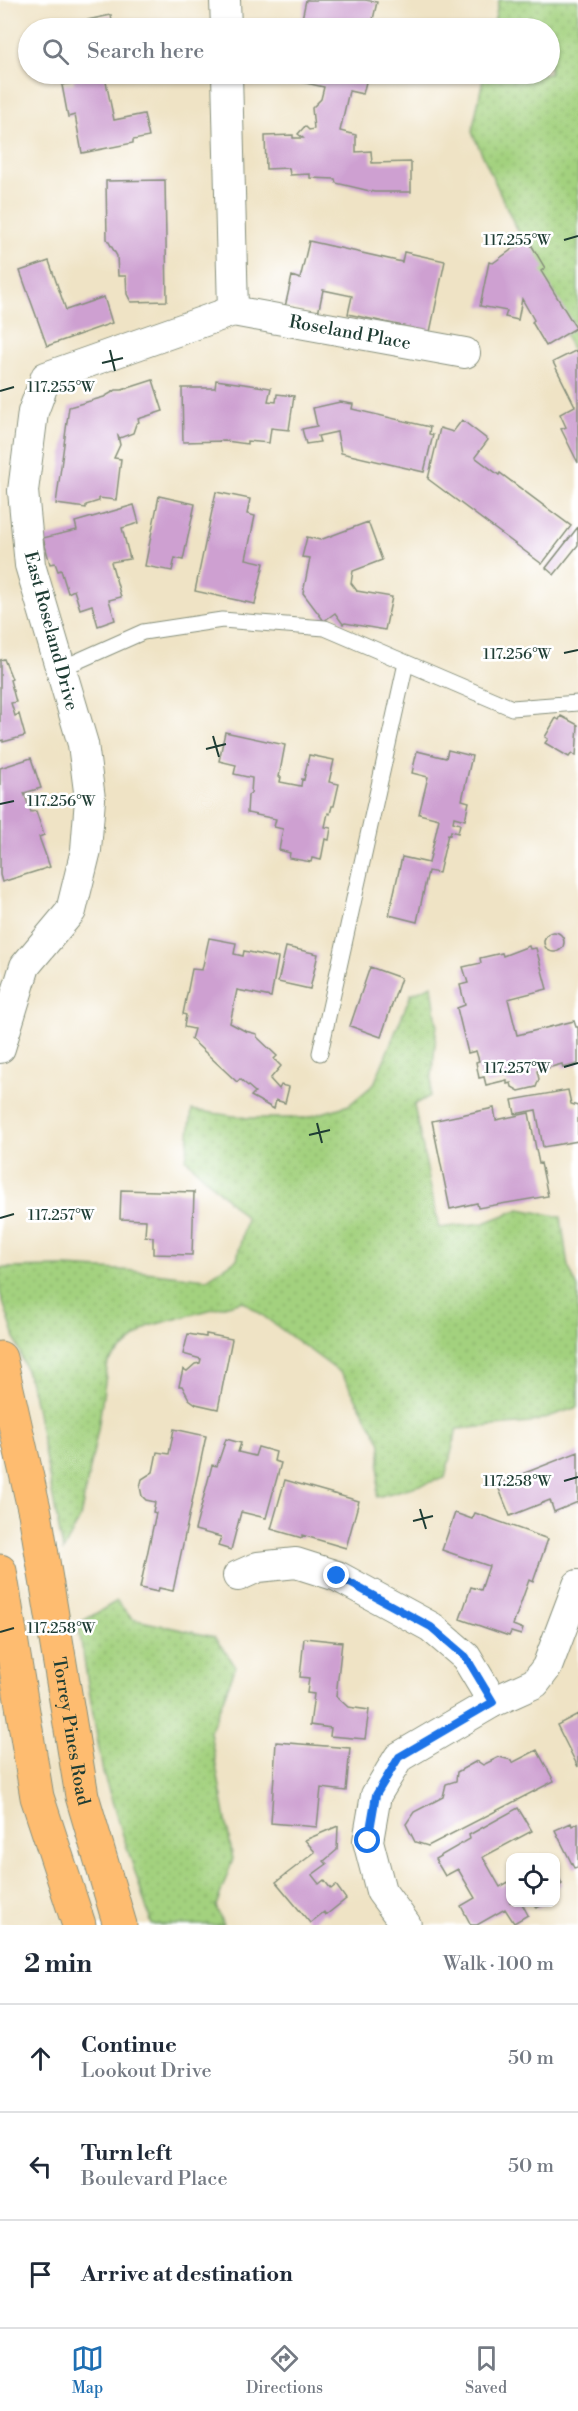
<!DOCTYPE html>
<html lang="en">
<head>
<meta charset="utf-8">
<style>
  body { margin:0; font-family:"Libre Bodoni",serif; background:#f2f2f3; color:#1f2937 }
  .controls { position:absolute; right:18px; bottom:18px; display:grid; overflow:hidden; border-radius:12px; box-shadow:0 2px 4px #0004 }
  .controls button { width:54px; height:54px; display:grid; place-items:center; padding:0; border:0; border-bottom:2px solid #e0e1e3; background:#fff; color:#1f2937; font:30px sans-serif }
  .stop { position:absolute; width:18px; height:18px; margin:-14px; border:4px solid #1a73e8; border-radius:50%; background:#fff }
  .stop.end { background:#1a73e8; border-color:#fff; box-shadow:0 2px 6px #0008 }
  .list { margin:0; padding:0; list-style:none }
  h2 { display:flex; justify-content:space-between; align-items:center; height:78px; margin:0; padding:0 24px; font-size:26px }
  h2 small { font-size:20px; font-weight:400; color:#747a83 }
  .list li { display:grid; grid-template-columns:39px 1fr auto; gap:18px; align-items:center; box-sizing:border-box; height:108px; padding:0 24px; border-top:2px solid #e0e1e3 }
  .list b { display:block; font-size:22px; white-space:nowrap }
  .list p { margin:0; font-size:20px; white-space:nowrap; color:#747a83 }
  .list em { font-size:20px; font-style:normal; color:#747a83 }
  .icon { flex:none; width:33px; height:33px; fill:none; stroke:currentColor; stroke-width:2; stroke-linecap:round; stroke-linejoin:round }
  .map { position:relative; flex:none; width:578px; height:1925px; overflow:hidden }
  .search { position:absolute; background:#fff; box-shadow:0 2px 4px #0004; left:18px; right:18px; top:18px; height:66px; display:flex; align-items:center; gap:15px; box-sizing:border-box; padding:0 21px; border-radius:33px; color:#747a83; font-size:22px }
  .sheet { height:402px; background:#fff }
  nav { display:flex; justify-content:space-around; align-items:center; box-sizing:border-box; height:84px; border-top:2px solid #e0e1e3; background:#fff; font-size:16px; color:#747a83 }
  nav a { display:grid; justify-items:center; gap:3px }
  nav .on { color:#1f6fb2 }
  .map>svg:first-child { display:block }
  .grass { fill:url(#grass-dots); stroke:#618759; stroke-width:1.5 }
  .building { fill:#cea0d1 }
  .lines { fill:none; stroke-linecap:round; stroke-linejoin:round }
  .service-casing { stroke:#87907c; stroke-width:17 }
  .minor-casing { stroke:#87907c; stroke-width:32 }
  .primary-casing { stroke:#87907c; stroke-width:35 }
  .service { stroke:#fff; stroke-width:15 }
  .minor { stroke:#fff; stroke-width:30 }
  .primary { stroke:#febc70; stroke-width:33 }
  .route { stroke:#1a73e8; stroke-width:8 }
  .ticks { fill:none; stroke:#1f3d34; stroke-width:2 }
  .labels { text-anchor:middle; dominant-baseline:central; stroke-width:5; stroke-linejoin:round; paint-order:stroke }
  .street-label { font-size:18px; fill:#1f3d34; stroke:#fff }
  .ticks-label { font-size:15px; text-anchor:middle; fill:#1f3d34; stroke:#fff; stroke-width:5; stroke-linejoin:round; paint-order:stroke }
</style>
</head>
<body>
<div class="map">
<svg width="578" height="1925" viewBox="0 0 578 1925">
  <defs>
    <pattern id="grass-dots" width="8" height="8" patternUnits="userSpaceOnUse" patternTransform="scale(1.5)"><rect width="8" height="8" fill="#a3d17e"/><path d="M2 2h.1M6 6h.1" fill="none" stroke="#8cb46e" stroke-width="1.8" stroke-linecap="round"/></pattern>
  </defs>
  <rect width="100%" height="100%" fill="#fff"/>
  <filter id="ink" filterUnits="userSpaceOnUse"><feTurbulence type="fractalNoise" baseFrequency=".0167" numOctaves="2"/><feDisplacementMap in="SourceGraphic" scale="12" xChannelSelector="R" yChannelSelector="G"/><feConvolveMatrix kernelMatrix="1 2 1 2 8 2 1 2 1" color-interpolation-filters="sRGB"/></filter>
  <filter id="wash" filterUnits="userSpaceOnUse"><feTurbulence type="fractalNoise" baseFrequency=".008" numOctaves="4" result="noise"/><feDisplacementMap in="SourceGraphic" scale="24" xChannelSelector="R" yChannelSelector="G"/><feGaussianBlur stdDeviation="1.35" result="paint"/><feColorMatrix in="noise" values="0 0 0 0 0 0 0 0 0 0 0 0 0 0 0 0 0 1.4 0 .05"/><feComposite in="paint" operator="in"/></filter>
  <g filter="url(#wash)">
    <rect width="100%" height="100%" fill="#efe3c5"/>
    <path class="grass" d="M499,0H578V363L472,132L484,74H550V28H493Z
      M432,985L437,1024L430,1096L414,1105L439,1228L484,1223L520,1209L561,1217L568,1266L578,1288V1407L530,1423L457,1429L445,1478L377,1497L381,1443L342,1374L243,1301L149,1326L108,1362L98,1429L80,1518L63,1551L33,1392L0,1293V1268L66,1267L137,1271L207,1279L237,1259L246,1218L186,1159L192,1110L248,1118H305L349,1105L374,1084L411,994Z
      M117,1601L132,1619L214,1637L236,1666L210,1732L233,1859L216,1906L223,1925H152L103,1773L78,1624Z"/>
    <g id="blocks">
      <path class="building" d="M306,0H365L377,2L371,28H300Z
        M111,15L113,28H74L73,23Z
        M55,74H117L105,77L114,120L144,114L149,137L133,140V143L82,153L75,115L68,117L62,85L74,83L73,75L56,78Z
        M274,74H368L363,94L349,91L340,131L356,135V152L371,151L372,163L411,162V192H374L336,183L335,179L310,178V174L290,175L289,168L266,169L265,136L293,135V138H303L298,134L305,126L309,130L314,129L312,108L321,99L324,87L274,76Z
        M165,180L167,301L131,302L127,294L126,276H118L117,256L107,239L106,181Z
        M309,241L402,262L404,252L445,261L430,332L348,314L352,296L323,290L318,314L285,307L292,276L300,279Z
        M529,241L545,268L541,271L576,328L546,346L532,322L534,320L522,299L518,320L505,317L507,311L480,306L489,262L493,263L514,248Z
        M49,261L66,310L104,297L112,323L47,346L20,271Z
        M577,350L578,353V463L561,429L566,427L560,414L575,406L553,362Z
        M153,380L163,411L138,419L139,422L136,424L133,433L120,438L118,436L120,445L114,458L121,459L116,500L99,498V501L86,505V508L56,504L69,407L104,397L116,390H122Z
        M216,380L271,388L268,401L276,402L277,394L294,396L289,430L271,428L269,443L247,441V444L226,441L183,442L182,388H215Z
        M340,402L353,404L352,409L430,427L429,434L433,435L424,472L341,453L337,432L318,436L320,442L306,444L302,429L317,426L313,408Z
        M462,420L488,440L475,457L499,475L500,473L571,526L542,564L428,479L440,428L453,432Z
        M216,492L250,499L247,514L255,516L246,559L264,563L255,604L195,591Z
        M159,496L195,504L183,560L175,558L172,571L145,566Z
        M134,505L139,523L122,528L130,559L111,562L121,597L109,600L115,620L98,626L92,605L80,609L74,590L68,593L61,570L58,571L55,563L50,564L43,538L77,530L75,522Z
        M368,522L382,560L353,571L351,583L357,591L392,597L385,630L345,623L343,624L335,613L324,621L303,593L310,558L302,557L307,537L320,540Z
        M578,527V545L554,575L546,568Z
        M4,659L12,679L10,680L16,702L11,703L15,716L19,714L25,736L3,742V740L0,741V660Z
        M561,716L578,725L576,756L572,753L569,757L545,743L548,739L545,737L556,718L559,720Z
        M225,732L285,745L279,777H281L280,782L301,786L302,779L304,780L309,755L334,760L329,782L339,784L334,806H332L330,814L328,813L325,827L331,828L329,840L325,839L321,860L312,858L311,862L289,858L290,853L279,850L283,829L274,827L276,819L247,813L248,795L251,793L252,778L234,774L236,765L219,761Z
        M448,750L472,756L462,800L469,802L465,820L454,817L453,822L460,824L458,833L451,831L450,835L448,834L439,873L428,871L417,922L389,915L402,857L429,863L439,819L419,814L428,777L412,773L417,751L446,758Z
        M31,758L41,788L24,793L31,812L36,811L44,835L39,837L50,867L2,882L0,875V768Z
        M544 942a10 10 0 1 1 20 0a10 10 0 1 1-20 0Z
        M209,938L236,943L234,954L243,956L244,951L278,958L271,997L237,990L230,1023L245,1031L257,1034V1037L277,1056L274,1059L281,1066L270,1079L279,1089L281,1085L289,1087L285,1103L276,1100L274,1109L251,1096L255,1092L240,1079L237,1082L191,1039L194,1029L184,1027L186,1015L183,1014L192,969L202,970Z
        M529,946L530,949L536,948L547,989L508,999L517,1035L574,1021L576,1027H578V1064L563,1068L562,1064L537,1071L539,1079L536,1087L519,1091L512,1087L511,1083L507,1084V1080L486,1085L484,1077L479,1078L476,1062L479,1061L476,1051L468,1053L457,1008L465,1005L460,985L468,983L463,967L481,963L480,958L502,953L503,956Z
        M286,947L318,954L310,989L278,982Z
        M370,967L401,978L381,1037L350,1026Z
        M568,1090L571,1104L578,1106V1141L543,1147L536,1110L515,1114L512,1100Z
        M494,1108L496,1120L529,1113L539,1164L541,1163L548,1196L478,1208L477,1203L450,1209L432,1121Z
        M121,1190L194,1192L192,1255L153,1254V1237L145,1236L146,1220L120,1219Z
        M188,1334L206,1337V1334L232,1339L218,1409L196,1404L189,1399L182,1386H179L183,1369L187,1371L195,1364L200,1363L201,1359L183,1354Z
        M174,1429L206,1436L173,1591L159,1588L158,1592L140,1588L156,1513L153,1512L155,1502L146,1500L142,1496L140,1487L142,1479L153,1472L157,1452L169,1454Z
        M226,1439L241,1443L238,1452L255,1456L258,1447L276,1452L274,1461L281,1463L266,1518L241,1512L231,1550L218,1546L221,1537L195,1530L212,1465L217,1466Z
        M578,1452V1502L554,1512L550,1500L510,1516L497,1484Z
        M285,1480L359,1501L346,1548L302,1535V1538L271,1529Z
        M455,1513L472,1519L475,1513L548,1539L533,1582L529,1580L513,1625L523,1629L521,1635L511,1632L509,1636L460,1619L471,1587L481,1590L489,1566L442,1550Z
        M304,1638L342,1642L336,1696L348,1707L369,1710L365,1739L330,1736L331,1728L310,1725L314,1694L307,1693L309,1678L300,1677Z
        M578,1714V1767L557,1725Z
        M276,1742L350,1748L346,1791L321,1788L317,1827L271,1823Z
        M537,1750L554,1781L428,1846L415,1842L406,1824L414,1812L443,1797L446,1784L456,1781L457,1772L477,1761L483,1765L499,1757L511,1760L512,1763Z
        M518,1808L532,1831L483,1857L500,1887L510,1881V1902H521L528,1915L514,1923L505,1909L477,1925H471L461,1906L475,1898L458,1869L445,1876L435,1859L470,1839L469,1835Z
        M571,1823L572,1826L578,1823V1867L574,1868L555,1830Z
        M338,1826L337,1850L324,1861L327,1864L312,1875L319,1884L324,1880L331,1889L336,1885L346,1899L326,1915L324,1912L310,1923L276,1882L315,1852L305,1840Z
        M556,1871L562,1884L556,1888Z
        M534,1902H547L537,1908Z"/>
    </g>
  </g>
  <g filter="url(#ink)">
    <use href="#blocks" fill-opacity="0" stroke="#87907c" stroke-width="1.5"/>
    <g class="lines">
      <defs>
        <path id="service" d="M60,669L143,632L222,620L325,628L512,708L578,703
          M320,1053L406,663"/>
        <g id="minor">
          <path d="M225,0L226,28"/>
          <path d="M227,74L233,311"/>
          <path id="s1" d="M0,1048L25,966L71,911L86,850L90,799L83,744L30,565L23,491L33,412L46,377L233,311L465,353"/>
          <path d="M238,1576L258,1567L296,1563L337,1576L431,1627L466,1657L493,1702"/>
          <path d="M406,1925L381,1891L368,1841L376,1795L399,1757L493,1702L535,1683L547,1667L578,1585"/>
        </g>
        <g id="primary">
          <path id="s2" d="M0,1358L35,1513L82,1796L120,1925"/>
          <path d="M0,1571L37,1797L79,1925"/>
        </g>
      </defs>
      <use href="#service" class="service-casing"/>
      <use href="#minor" class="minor-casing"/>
      <use href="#primary" class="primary-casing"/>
      <use href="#service" class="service"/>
      <use href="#minor" class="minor"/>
      <use href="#primary" class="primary"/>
    </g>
  </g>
  <g class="lines" filter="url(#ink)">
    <path class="route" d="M337,1576L431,1627L466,1657L493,1702L399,1757L376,1795L368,1841"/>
  </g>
  <path class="ticks" d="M564,240L578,236M110,350L115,371M102,363L123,358M0,391L14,387M564,653L578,650M213,736L219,757M206,749L226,744M0,804L14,801M564,1067L578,1063M317,1123L322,1143M309,1135L330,1130M0,1218L14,1214M564,1481L578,1477M420,1509L426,1529M413,1521L433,1516M0,1632L14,1628"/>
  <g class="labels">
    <g class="street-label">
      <text stroke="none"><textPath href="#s1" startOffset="1022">Roseland Place</textPath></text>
      <text transform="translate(51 631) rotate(75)">East Roseland Drive</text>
      <text stroke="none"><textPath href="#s2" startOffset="380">Torrey Pines Road</textPath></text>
    </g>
  </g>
  <g class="ticks-label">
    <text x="517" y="245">117.255°W</text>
    <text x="61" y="392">117.255°W</text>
    <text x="517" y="659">117.256°W</text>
    <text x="61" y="806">117.256°W</text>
    <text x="517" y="1073">117.257°W</text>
    <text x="61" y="1220">117.257°W</text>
    <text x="517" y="1486">117.258°W</text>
    <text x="61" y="1633">117.258°W</text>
  </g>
</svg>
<div class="controls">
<button><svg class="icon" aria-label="locate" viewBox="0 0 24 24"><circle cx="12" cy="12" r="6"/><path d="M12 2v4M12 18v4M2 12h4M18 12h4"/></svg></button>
</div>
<div class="stop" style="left:368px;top:1841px"></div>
<div class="stop end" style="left:337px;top:1576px"></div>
<div class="search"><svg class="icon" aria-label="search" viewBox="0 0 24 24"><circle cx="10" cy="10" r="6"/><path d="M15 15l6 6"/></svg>Search here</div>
</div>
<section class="sheet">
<h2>2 min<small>Walk · 100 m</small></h2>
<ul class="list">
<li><svg class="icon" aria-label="ahead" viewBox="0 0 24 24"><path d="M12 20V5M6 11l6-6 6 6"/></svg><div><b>Continue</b><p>Lookout Drive</p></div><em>50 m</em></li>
<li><svg class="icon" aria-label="left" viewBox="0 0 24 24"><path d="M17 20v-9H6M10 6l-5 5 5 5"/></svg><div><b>Turn left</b><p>Boulevard Place</p></div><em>50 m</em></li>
<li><svg class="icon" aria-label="arrive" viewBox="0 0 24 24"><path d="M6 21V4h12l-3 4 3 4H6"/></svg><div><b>Arrive at destination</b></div></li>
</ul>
</section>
<nav>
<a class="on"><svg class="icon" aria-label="map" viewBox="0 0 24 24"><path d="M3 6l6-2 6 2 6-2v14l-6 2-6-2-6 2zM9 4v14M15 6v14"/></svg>Map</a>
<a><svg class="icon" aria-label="directions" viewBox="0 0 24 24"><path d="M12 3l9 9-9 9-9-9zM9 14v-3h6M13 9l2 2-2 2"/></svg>Directions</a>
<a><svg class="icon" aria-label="saved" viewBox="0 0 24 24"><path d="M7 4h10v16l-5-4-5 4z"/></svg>Saved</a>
</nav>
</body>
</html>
